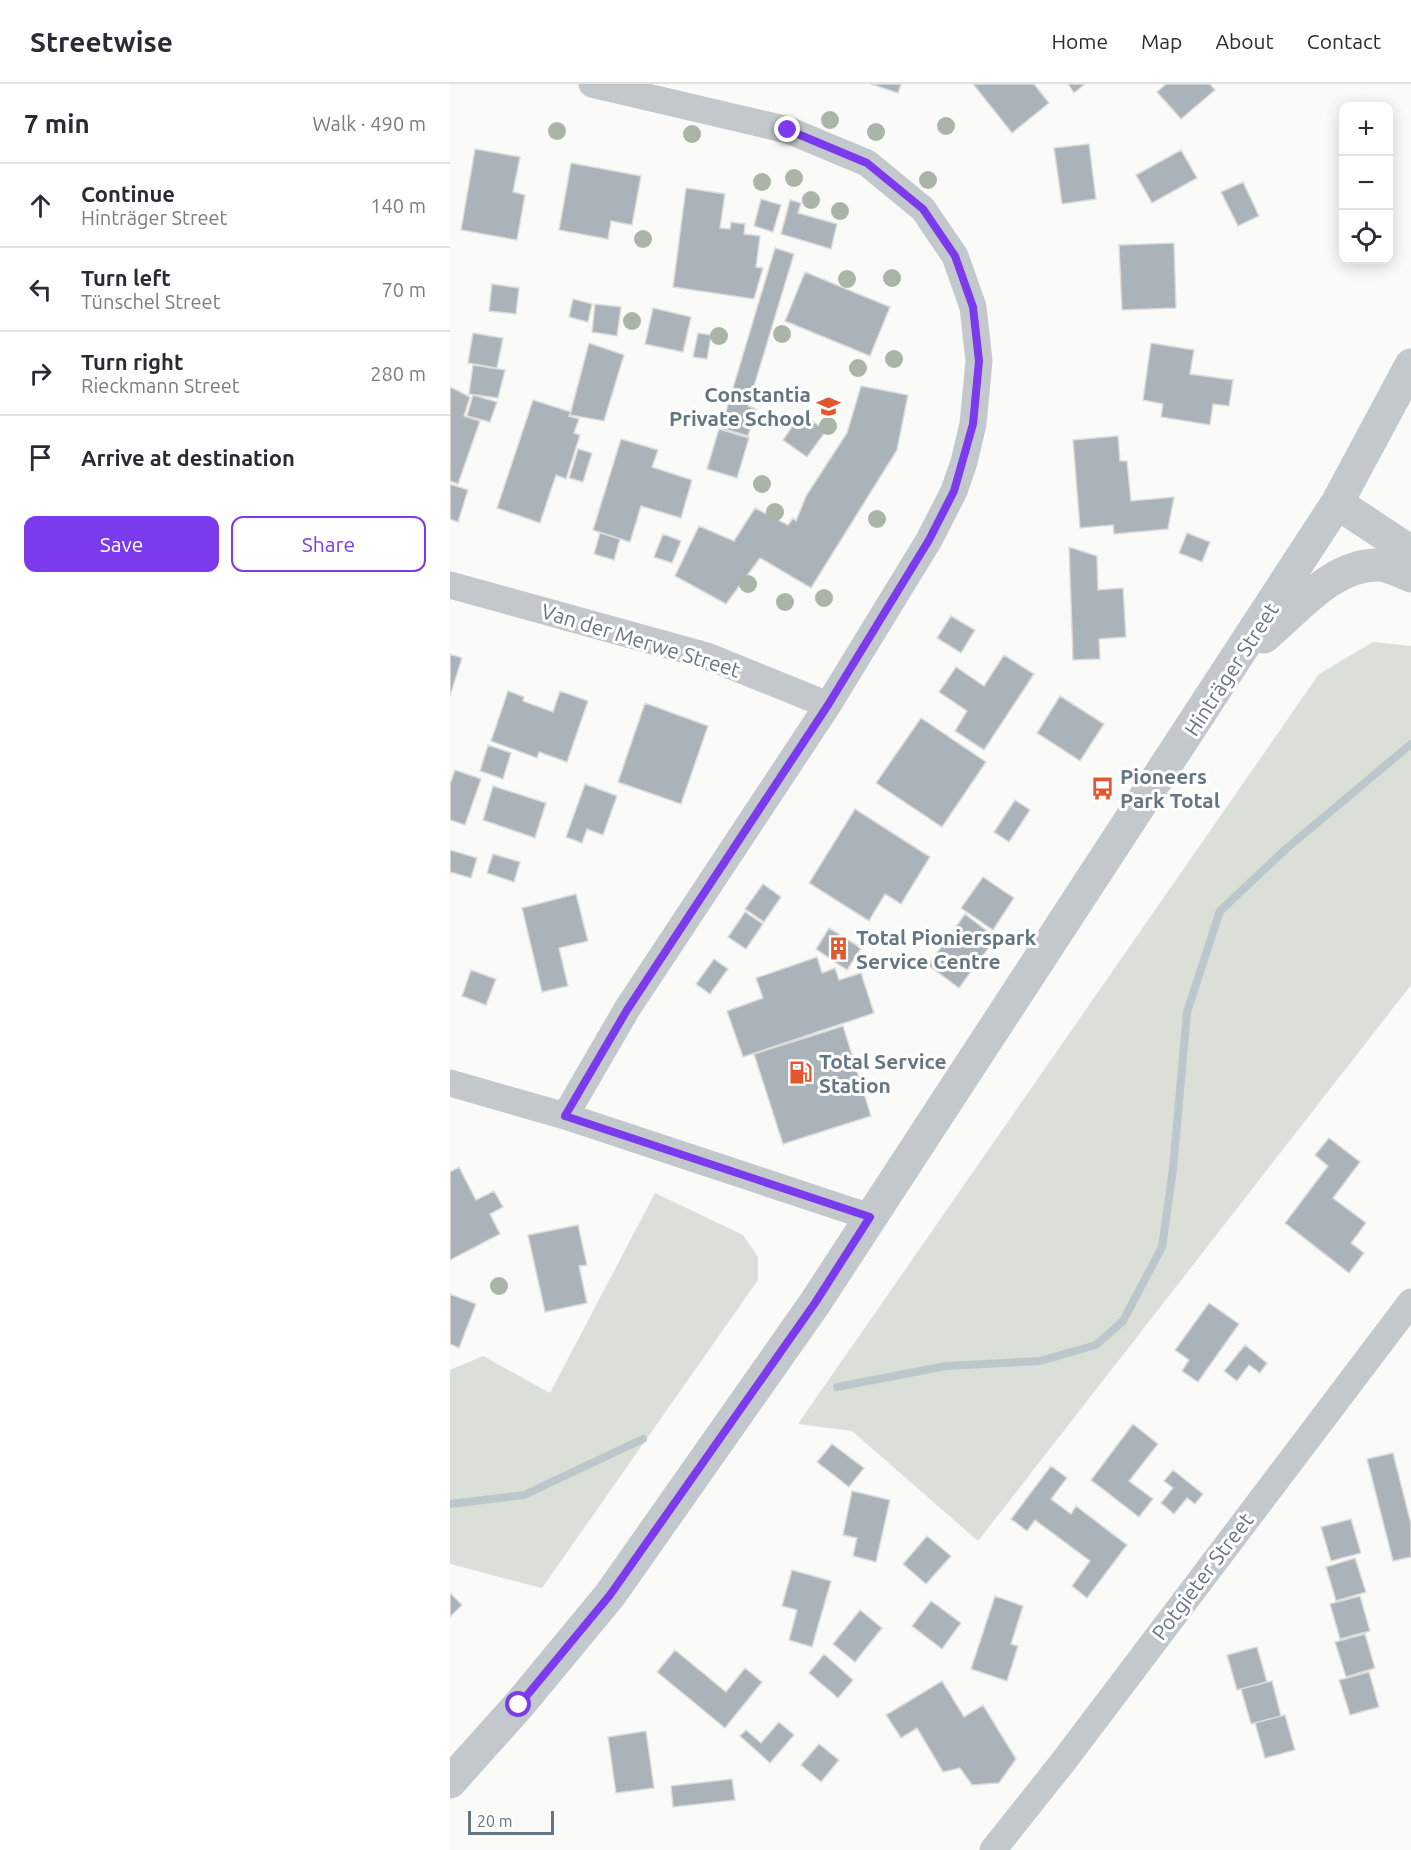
<!DOCTYPE html>
<html lang="en">
<head>
<meta charset="utf-8">
<style>
  body { margin:0; font-family:Ubuntu,sans-serif; background:#f2f2f3; color:#2b2b33 }
  .controls { position:absolute; right:18px; top:18px; display:grid; overflow:hidden; border-radius:12px; box-shadow:0 3px 15px #0003 }
  .controls button { width:54px; height:54px; display:grid; place-items:center; padding:0; border:0; border-bottom:2px solid #e1e1e2; background:#fff; color:#2b2b33; font:30px sans-serif }
  .scale { position:absolute; left:18px; bottom:15px; width:86px; box-sizing:border-box; padding-left:6px; border:3px solid #657683; border-top:0; font-size:16px; line-height:21px; white-space:nowrap; color:#657683; -webkit-text-stroke:4px #fff; paint-order:stroke }
  .stop { position:absolute; width:18px; height:18px; margin:-14px; border:4px solid #7c3aed; border-radius:50%; background:#fff }
  .stop.end { background:#7c3aed; border-color:#fff; box-shadow:0 2px 6px #0008 }
  .list { margin:0; padding:0; list-style:none }
  h2 { display:flex; justify-content:space-between; align-items:center; height:78px; margin:0; padding:0 24px; font-size:26px }
  h2 small { font-size:20px; font-weight:400; color:#7c7c81 }
  .list li { display:grid; grid-template-columns:39px 1fr auto; gap:18px; align-items:center; box-sizing:border-box; height:84px; padding:0 24px; border-top:2px solid #e1e1e2 }
  .list b { display:block; font-size:22px; white-space:nowrap }
  .list p { margin:0; font-size:20px; white-space:nowrap; color:#7c7c81 }
  .list em { font-size:20px; font-style:normal; color:#7c7c81 }
  .actions { display:flex; gap:12px; padding:18px 24px }
  .actions a { flex:1; padding:14px 0; border:2px solid #7c3aed; border-radius:12px; text-align:center; font-size:21px; color:#7c3aed }
  .actions .main { background:#7c3aed; color:#fff }
  .icon { flex:none; width:33px; height:33px; fill:none; stroke:currentColor; stroke-width:2; stroke-linecap:round; stroke-linejoin:round }
  .map { position:relative; flex:none; width:961px; height:1766px; overflow:hidden }
  header { display:flex; align-items:center; gap:36px; box-sizing:border-box; height:84px; padding:0 30px; background:#fff; border-bottom:2px solid #e1e1e2 }
  header strong { font-size:28px }
  nav { display:flex; gap:33px; margin-inline-start:auto; font-size:21px }
  main { display:flex }
  aside { flex:1; background:#fff }
  .map>svg:first-child { display:block }
  .green { fill:#dadfd7 }
  .lines { fill:none; stroke-linecap:round; stroke-linejoin:round }
  .stream { stroke:#bbc7cb; stroke-width:8 }
  .building { fill:#aab3b9; stroke:#dcdcda; stroke-width:1.5 }
  .minor { stroke:#c3c8cc; stroke-width:27 }
  .tertiary { stroke:#c3c8cc; stroke-width:33 }
  .tree { fill:#aab4a7 }
  .route { stroke:#7c3aed; stroke-width:8 }
  .labels { text-anchor:middle; dominant-baseline:central; stroke-width:6; stroke-linejoin:round; paint-order:stroke }
  .poi-label { font-size:21px; font-weight:bold; fill:#657683; stroke:#fff; text-anchor:start }
  .street-label { font-size:21px; fill:#657683; stroke:#fff }
</style>
</head>
<body>
<header>
<strong>Streetwise</strong>
<nav><a>Home</a><a>Map</a><a>About</a><a>Contact</a></nav>
</header>
<main>
<aside>
<h2>7 min<small>Walk · 490 m</small></h2>
<ul class="list">
<li><svg class="icon" aria-label="ahead" viewBox="0 0 24 24"><path d="M12 20V5M6 11l6-6 6 6"/></svg><div><b>Continue</b><p>Hinträger Street</p></div><em>140 m</em></li>
<li><svg class="icon" aria-label="left" viewBox="0 0 24 24"><path d="M17 20v-9H6M10 6l-5 5 5 5"/></svg><div><b>Turn left</b><p>Tünschel Street</p></div><em>70 m</em></li>
<li><svg class="icon" aria-label="right" viewBox="0 0 24 24"><path d="M7 20v-9h11M14 6l5 5-5 5"/></svg><div><b>Turn right</b><p>Rieckmann Street</p></div><em>280 m</em></li>
<li><svg class="icon" aria-label="arrive" viewBox="0 0 24 24"><path d="M6 21V4h12l-3 4 3 4H6"/></svg><div><b>Arrive at destination</b></div></li>
</ul>
<div class="actions"><a class="main">Save</a><a>Share</a></div>
</aside>
<div class="map">
<svg width="961" height="1766" viewBox="0 0 961 1766">
  <rect width="100%" height="100%" fill="#fafaf8"/>
  <path class="green" d="M923,558L961,562V901L528,1457L402,1347L348,1340L869,590Z
    M205,1109L293,1151L308,1173V1196L92,1504L0,1480V1286L33,1272L100,1309Z"/>
  <g class="lines">
    <path class="stream" d="M387,1303L496,1282L590,1277L646,1261L673,1237L712,1163L723,1085L737,928L770,827L837,764L961,660
      M0,1420L74,1411L193,1355"/>
  </g>
  <path class="building" d="M421,0H451L448,9Z
    M523,0H584L599,19L562,49Z
    M618,0H635L624,9Z
    M716,0H760L765,6L731,35L707,8Z
    M639,60L646,115L612,120L604,64Z
    M25,65L70,73L63,108L75,111L67,156L11,146Z
    M731,66L747,94L702,119L686,91Z
    M121,79L191,92L182,141L161,137L158,155L109,146Z
    M793,98L809,132L788,142L771,108Z
    M236,104L275,110L270,144L280,145L281,138L295,140L294,150L310,152L306,183L313,184L304,215L223,203Z
    M311,115L331,121L323,148L304,142Z
    M340,116L351,119L348,129L387,140L381,165L331,150Z
    M724,159L726,224L672,226L669,161Z
    M325,164L344,170L298,322L306,325L298,352L271,344Z
    M355,188L440,223L420,272L335,237Z
    M42,200L69,204L66,230L39,227Z
    M123,215L142,220L138,238L119,233Z
    M145,220L171,223L167,252L142,248Z
    M203,224L241,233L233,268L195,260Z
    M23,249L53,254L47,284L18,279Z
    M248,249L261,251L257,275L243,273Z
    M139,259L174,271L154,337L120,331Z
    M701,259L744,266L740,290L783,296L779,322L763,320L760,341L711,333L713,320L693,316Z
    M23,281L55,286L48,314L19,310Z
    M411,302L458,311L447,366L361,504L310,474L276,520L225,492L249,442L284,457L305,424L338,441L343,434L346,437L356,412L397,349Z
    M0,303L20,313L14,332L30,337L8,400L0,397Z
    M23,311L47,318L40,338L17,332Z
    M83,316L121,328L119,332L129,335L124,349L130,351L116,395L106,391L90,439L47,424Z
    M351,329L376,347L357,373L333,356Z
    M269,345L299,354L287,394L257,385Z
    M668,352L670,377H677L681,417L724,413L718,445L664,450L663,441L630,444L623,356Z
    M171,355L208,366L202,383L242,396L231,434L191,422L180,458L143,446Z
    M128,365L142,369L133,398L119,394Z
    M0,400L18,406L8,438L0,435Z
    M150,449L170,455L164,476L144,470Z
    M737,449L760,458L752,478L729,469Z
    M213,450L231,457L222,479L204,473Z
    M619,463L647,472L648,506L673,504L676,553L649,555L650,575L623,576Z
    M501,532L525,546L511,569L487,554Z
    M0,570L12,574L0,612Z
    M554,571L584,590L534,666L505,647L517,627L489,608L506,583L534,602Z
    M58,607L74,613L73,617L103,628L110,607L138,617L117,678L89,668L87,674L41,657Z
    M610,612L654,640L630,677L587,649Z
    M195,619L258,642L231,720L168,698Z
    M471,634L536,678L492,743L426,699Z
    M38,661L61,669L53,695L30,687Z
    M5,686L31,695L15,741L0,736V700Z
    M135,700L167,712L153,751L137,745L132,759L116,753Z
    M43,702L96,719L85,754L33,736Z
    M565,716L580,726L559,758L544,748Z
    M405,725L480,773L451,820L435,810L419,837L359,799Z
    M0,766L27,774L21,794L0,788Z
    M43,770L70,778L64,798L37,789Z
    M533,793L564,814L543,846L511,824Z
    M313,800L331,813L314,838L295,825Z
    M126,810L138,857L109,864L118,902L92,908L72,824Z
    M295,828L313,840L296,865L278,853Z
    M515,830L546,854L509,904L478,881Z
    M379,844L411,864L397,886L366,865Z
    M367,873L372,889L385,884L389,896L411,889L424,929L293,973L277,927L313,914L306,894Z
    M264,875L278,885L260,910L246,900Z
    M21,886L46,895L36,921L12,912Z
    M393,942L421,1032L333,1060L304,970Z
    M879,1054L910,1078L883,1114L916,1139L901,1159L914,1169L899,1189L835,1139L878,1082L865,1071Z
    M9,1083L26,1116L44,1107L53,1123L40,1130L50,1150L0,1176V1088Z
    M128,1141L137,1181L129,1182L137,1219L95,1228L78,1151Z
    M0,1210L26,1220L9,1264L0,1260Z
    M759,1219L789,1240L748,1298L732,1287L739,1276L725,1266Z
    M795,1261L817,1279L810,1289L799,1281L787,1297L774,1287Z
    M683,1340L708,1360L679,1397L703,1415L689,1433L641,1396Z
    M382,1360L414,1384L399,1403L367,1378Z
    M943,1369L961,1440V1473L943,1477L917,1375Z
    M601,1382L617,1394L601,1415L621,1430L626,1422L677,1461L637,1514L622,1502L640,1477L585,1436L577,1447L561,1435Z
    M723,1386L753,1410L745,1420L737,1414L724,1430L711,1419L723,1404L714,1397Z
    M402,1407L440,1416L426,1478L403,1472L407,1454L393,1451Z
    M901,1435L911,1469L881,1477L871,1443Z
    M477,1452L501,1472L476,1500L453,1480Z
    M905,1474L916,1508L886,1517L876,1483Z
    M342,1486L381,1497L362,1563L339,1556L347,1526L332,1522Z
    M0,1509L12,1521L0,1533Z
    M545,1512L573,1522L561,1560L568,1562L557,1597L521,1585Z
    M910,1512L920,1547L890,1555L880,1520Z
    M481,1517L511,1539L492,1565L462,1542Z
    M410,1526L432,1544L405,1578L383,1560Z
    M915,1550L925,1584L896,1593L885,1558Z
    M807,1563L817,1598L787,1606L777,1571Z
    M225,1566L276,1608L295,1584L312,1598L275,1644L207,1588Z
    M374,1570L403,1596L388,1614L359,1589Z
    M919,1588L929,1623L900,1631L889,1596Z
    M492,1597L514,1633L533,1621L566,1675L549,1699L522,1701L510,1684L493,1688L467,1644L451,1654L436,1631Z
    M822,1597L831,1632L801,1640L791,1605Z
    M835,1631L845,1666L815,1674L805,1639Z
    M329,1638L344,1651L320,1679L290,1652L296,1646L311,1659Z
    M196,1647L204,1704L166,1709L158,1653Z
    M369,1660L389,1676L371,1698L351,1681Z
    M282,1695L285,1716L223,1723L221,1702Z"/>
  <g class="lines">
    <path class="minor" d="M0,501L257,572L378,621
      M0,999L115,1032L420,1133
      M115,1032L177,925L378,621L479,456L504,407L514,378L523,340L529,277L523,223L505,172L473,125L417,79L338,46L142,0
      M543,1766L613,1678L961,1218"/>
    <path class="tertiary" d="M887,419L961,468
      M814,553C847,526 883,479 930,481C940,482 952,488 961,492
      M0,1698L69,1621L160,1511L365,1219L887,419L961,281"/>
  </g>
  <g class="tree">
    <circle cx="380" cy="36" r="9"/>
    <circle cx="496" cy="42" r="9"/>
    <circle cx="107" cy="47" r="9"/>
    <circle cx="426" cy="48" r="9"/>
    <circle cx="242" cy="50" r="9"/>
    <circle cx="344" cy="94" r="9"/>
    <circle cx="478" cy="96" r="9"/>
    <circle cx="312" cy="98" r="9"/>
    <circle cx="361" cy="116" r="9"/>
    <circle cx="390" cy="127" r="9"/>
    <circle cx="193" cy="155" r="9"/>
    <circle cx="442" cy="194" r="9"/>
    <circle cx="397" cy="195" r="9"/>
    <circle cx="182" cy="237" r="9"/>
    <circle cx="332" cy="250" r="9"/>
    <circle cx="269" cy="252" r="9"/>
    <circle cx="444" cy="275" r="9"/>
    <circle cx="408" cy="284" r="9"/>
    <circle cx="378" cy="342" r="9"/>
    <circle cx="312" cy="400" r="9"/>
    <circle cx="325" cy="428" r="9"/>
    <circle cx="427" cy="435" r="9"/>
    <circle cx="298" cy="500" r="9"/>
    <circle cx="374" cy="514" r="9"/>
    <circle cx="335" cy="518" r="9"/>
    <circle cx="49" cy="1202" r="9"/>
  </g>
  <g class="lines">
    <path class="route" d="M69,1621L160,1511L365,1219L420,1133L115,1032L177,926L378,621L479,456L504,407L523,340L529,277L523,223L505,172L473,125L417,79L338,46"/>
  </g>
  <defs>
    <symbol id="school-bare" viewBox="-9 -9 18 18"><path d="M0-5L7-2L0 1L-7-2ZM-4 1L0 2.5L4 1V4Q0 6-4 4Z" fill="#e4572e" stroke="#fff" stroke-width="2.5" paint-order="stroke"/></symbol>
    <symbol id="bus-bare" viewBox="-9 -9 18 18"><path d="M-5-6H5V4H4V6H2V4H-2V6H-4V4H-5ZM-3.5-4V0h7V-4ZM-3.5 1.2v1.5H-2V1.2ZM2 1.2v1.5H3.5V1.2Z" fill="#e4572e" stroke="#fff" stroke-width="2.5" paint-order="stroke"/></symbol>
    <symbol id="building-bare" viewBox="-9 -9 18 18"><path d="M-4-6H4V6H1V3H-1V6H-4ZM-2.5-4.3h1.7v1.8h-1.7ZM.8-4.3h1.7v1.8H.8ZM-2.5-1h1.7V.8h-1.7ZM.8-1h1.7V.8H.8Z" fill="#e4572e" stroke="#fff" stroke-width="2.5" paint-order="stroke"/></symbol>
    <symbol id="fuel-bare" viewBox="-9 -9 18 18"><path d="M-5.5-6h7V0h2V4h1.3V-2.5L3-4.5l.8-.8L6-3V5H2.5V1h-1V6h-7ZM-4.2-4.7v3.2H.2V-4.7Z" fill="#e4572e" stroke="#fff" stroke-width="2.5" paint-order="stroke"/></symbol>
  </defs>
  <g fill-rule="evenodd">
    <use href="#school-bare" x="362" y="306" width="33" height="33"/>
    <use href="#bus-bare" x="636" y="688" width="33" height="33"/>
    <use href="#building-bare" x="372" y="848" width="33" height="33"/>
    <use href="#fuel-bare" x="334" y="972" width="33" height="33"/>
  </g>
  <g class="labels">
    <g class="poi-label">
      <text x="361" y="310" text-anchor="end">Constantia<tspan x="361" dy="24">Private School</tspan></text>
      <text x="670" y="692">Pioneers<tspan x="670" dy="24">Park Total</tspan></text>
      <text x="406" y="853">Total Pionierspark<tspan x="406" dy="24">Service Centre</tspan></text>
      <text x="369" y="977">Total Service<tspan x="369" dy="24">Station</tspan></text>
    </g>
    <g class="street-label">
      <text transform="translate(191 556) rotate(17)">Van der Merwe Street</text>
      <text transform="translate(781 585) rotate(-57)">Hinträger Street</text>
      <text transform="translate(752 1492) rotate(-53)">Potgieter Street</text>
    </g>
  </g>
</svg>
<div class="controls">
<button>+</button>
<button>−</button>
<button><svg class="icon" aria-label="locate" viewBox="0 0 24 24"><circle cx="12" cy="12" r="6"/><path d="M12 2v4M12 18v4M2 12h4M18 12h4"/></svg></button>
</div>
<div class="scale">20 m</div>
<div class="stop" style="left:69px;top:1621px"></div>
<div class="stop end" style="left:338px;top:46px"></div>
</div>
</main>
</body>
</html>
